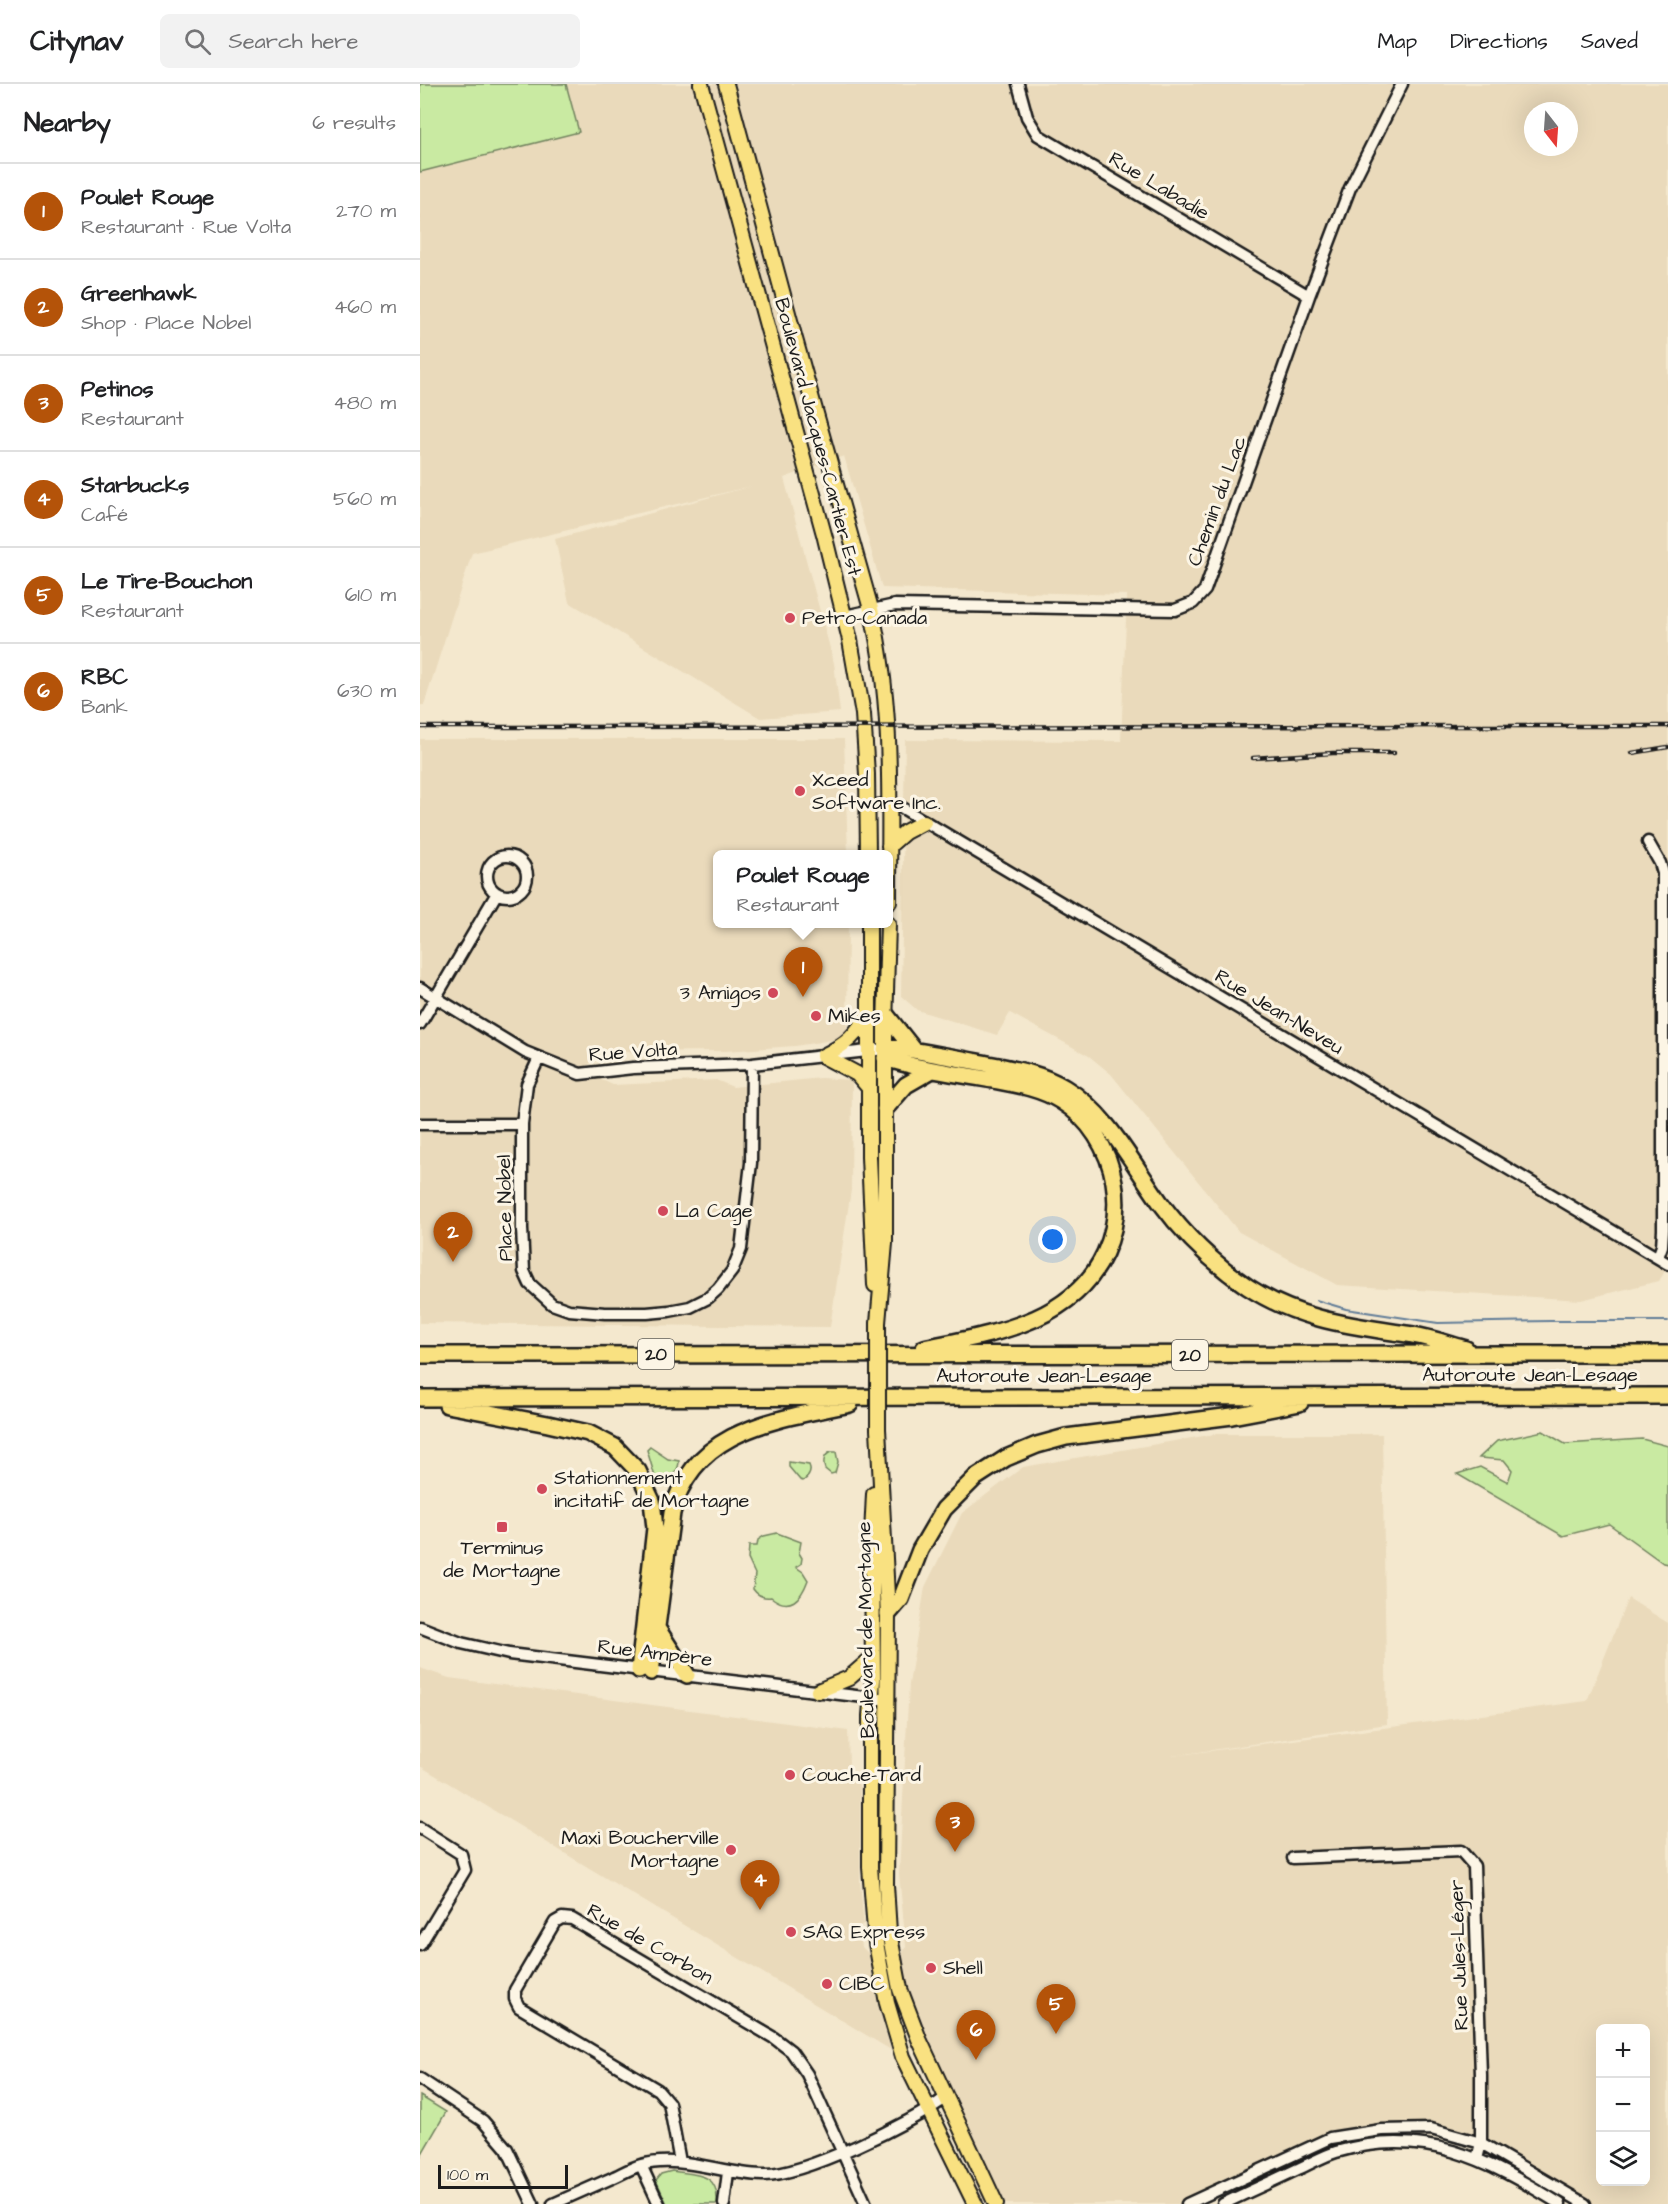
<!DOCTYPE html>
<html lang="en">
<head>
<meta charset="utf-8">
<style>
  body { margin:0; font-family:"Architects Daughter",sans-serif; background:#f2f2f2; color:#202124 }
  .controls { position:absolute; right:18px; bottom:18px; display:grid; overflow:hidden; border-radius:9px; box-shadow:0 6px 24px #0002 }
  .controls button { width:54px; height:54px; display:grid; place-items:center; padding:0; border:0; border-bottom:2px solid #e0e0e0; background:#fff; color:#202124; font:30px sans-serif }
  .compass { position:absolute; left:1104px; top:18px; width:54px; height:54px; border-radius:50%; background:#fff; box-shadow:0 6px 24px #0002; rotate:163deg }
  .scale { position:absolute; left:18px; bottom:15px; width:130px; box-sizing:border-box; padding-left:6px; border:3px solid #1c1c1c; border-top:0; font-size:16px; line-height:21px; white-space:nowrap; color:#1c1c1c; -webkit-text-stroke:4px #fcf5e5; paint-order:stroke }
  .you { position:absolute; left:633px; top:1156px; width:21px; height:21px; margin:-15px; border:4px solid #fff; border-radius:50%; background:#1a73e8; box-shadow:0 0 0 9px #1a73e833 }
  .badge { display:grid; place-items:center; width:39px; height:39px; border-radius:50%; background:#b45309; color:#fff; font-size:20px; font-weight:700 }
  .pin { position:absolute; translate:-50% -50px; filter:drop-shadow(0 2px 3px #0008) }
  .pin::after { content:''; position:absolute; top:32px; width:21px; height:18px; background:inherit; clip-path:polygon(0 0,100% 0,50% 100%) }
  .popup { position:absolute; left:293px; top:766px; width:180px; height:78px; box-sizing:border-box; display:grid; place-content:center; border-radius:9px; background:#fff; filter:drop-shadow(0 2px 4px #0005); font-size:20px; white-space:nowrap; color:#757577 }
  .popup b { font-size:22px; color:#202124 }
  .popup::after { content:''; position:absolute; left:50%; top:100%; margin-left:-12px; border:12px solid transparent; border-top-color:#fff }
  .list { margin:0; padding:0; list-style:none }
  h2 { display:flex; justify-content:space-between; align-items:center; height:78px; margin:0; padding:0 24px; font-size:26px }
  h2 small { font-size:20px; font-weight:400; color:#757577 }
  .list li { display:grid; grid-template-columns:39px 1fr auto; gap:18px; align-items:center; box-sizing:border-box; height:96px; padding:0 24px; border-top:2px solid #e0e0e0 }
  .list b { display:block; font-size:22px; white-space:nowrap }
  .list p { margin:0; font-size:20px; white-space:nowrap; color:#757577 }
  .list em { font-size:20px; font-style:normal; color:#757577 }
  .icon { flex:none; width:33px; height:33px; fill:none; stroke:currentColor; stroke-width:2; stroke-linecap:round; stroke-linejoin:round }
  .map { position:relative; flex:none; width:1248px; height:2120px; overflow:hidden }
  header { display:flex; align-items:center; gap:36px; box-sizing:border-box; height:84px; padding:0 30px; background:#fff; border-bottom:2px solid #e0e0e0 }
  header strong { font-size:28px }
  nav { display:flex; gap:33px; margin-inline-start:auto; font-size:21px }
  .search { width:420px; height:54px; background:#f2f2f2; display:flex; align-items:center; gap:15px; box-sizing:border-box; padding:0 21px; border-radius:9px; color:#757577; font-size:22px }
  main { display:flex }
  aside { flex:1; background:#fff }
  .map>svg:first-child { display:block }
  .built { fill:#eadabb; fill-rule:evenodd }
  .green { fill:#c9eaa2; stroke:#72835f; stroke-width:1.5 }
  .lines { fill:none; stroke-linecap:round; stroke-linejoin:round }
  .stream { stroke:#627d98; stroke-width:2 }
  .minor-casing { stroke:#1c1c1c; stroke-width:15 }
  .major-casing { stroke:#1c1c1c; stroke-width:18 }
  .highway-casing { stroke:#1c1c1c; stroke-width:20 }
  .minor { stroke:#fcf5e5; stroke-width:10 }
  .major { stroke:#f9e181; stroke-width:14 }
  .highway { stroke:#f9e181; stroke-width:15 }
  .rail-casing { stroke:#1c1c1c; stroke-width:4.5 }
  .rail { stroke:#fcf5e5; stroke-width:2; stroke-dasharray:7; stroke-linecap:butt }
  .major-bridge-casing { stroke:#1c1c1c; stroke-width:18; stroke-linecap:butt }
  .major-bridge { stroke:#f9e181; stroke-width:14 }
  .poi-dot { fill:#d1495b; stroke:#fcf5e5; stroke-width:2 }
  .labels { text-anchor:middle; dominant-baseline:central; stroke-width:6; stroke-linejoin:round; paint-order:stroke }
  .shield { fill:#fcf5e5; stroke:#5f5d58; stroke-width:1.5 }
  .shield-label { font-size:18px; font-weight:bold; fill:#1c1c1c }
  .street-label { font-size:20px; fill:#1c1c1c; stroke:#fcf5e5 }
  .poi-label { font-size:20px; fill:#1c1c1c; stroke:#fcf5e5; text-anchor:start }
</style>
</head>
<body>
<header>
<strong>Citynav</strong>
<div class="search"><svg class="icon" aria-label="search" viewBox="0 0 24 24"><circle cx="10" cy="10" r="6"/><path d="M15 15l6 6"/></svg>Search here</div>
<nav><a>Map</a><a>Directions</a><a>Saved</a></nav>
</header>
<main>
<aside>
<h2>Nearby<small>6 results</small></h2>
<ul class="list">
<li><span class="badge">1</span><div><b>Poulet Rouge</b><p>Restaurant · Rue Volta</p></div><em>270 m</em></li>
<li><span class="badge">2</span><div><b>Greenhawk</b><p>Shop · Place Nobel</p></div><em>460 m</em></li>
<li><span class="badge">3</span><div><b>Petinos</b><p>Restaurant</p></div><em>480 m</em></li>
<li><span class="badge">4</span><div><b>Starbucks</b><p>Café</p></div><em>560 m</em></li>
<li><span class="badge">5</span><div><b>Le Tire-Bouchon</b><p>Restaurant</p></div><em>610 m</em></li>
<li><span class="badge">6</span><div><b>RBC</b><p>Bank</p></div><em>630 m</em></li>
</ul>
</aside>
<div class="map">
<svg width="1248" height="2120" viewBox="0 0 1248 2120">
  <rect width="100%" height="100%" fill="#f4e8ce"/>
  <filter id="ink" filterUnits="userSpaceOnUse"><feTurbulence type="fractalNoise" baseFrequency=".0167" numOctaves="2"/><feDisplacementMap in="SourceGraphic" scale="12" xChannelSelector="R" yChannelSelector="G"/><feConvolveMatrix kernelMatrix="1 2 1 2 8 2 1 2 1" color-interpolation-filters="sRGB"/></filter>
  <g filter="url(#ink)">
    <path class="built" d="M146,0H1248V1182L1239,1197L1161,1216L917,1201L819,1148L691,990L669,972L590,929L577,951L497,926L481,912L485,656L701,657L707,511L462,504L424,372L364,394L414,579L420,628L340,634L149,518L135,455L332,402L52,469L4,621H0V88L159,48ZM1113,27H1149V63H1113Z
      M0,655H424L428,770H298V840H428L427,947L419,955L375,962L305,967L182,968L162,987L193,1001L296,996L313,1003L401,994L432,996L431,1106L410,1243L0,1239Z
      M795,1350H962L967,1640L752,1672L1167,1617L1208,1514L1248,1539V2120H1174L1093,2071L1036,2047H932L758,2120H579L489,1916L479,1876L486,1862L479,1790L489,1600L505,1503L542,1429L603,1383ZM1180,1944H1226V2098H1180Z
      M0,1584L29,1594L428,1647L429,1681L440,1704V1797L444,1840L439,1842L442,1863L449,1870L455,1907L471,1966L0,1682Z"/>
    <path class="green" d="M0,0H146L159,48L0,88Z
      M1123,1347L1145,1360L1222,1355L1248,1362V1480L1243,1479L1189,1440L1143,1452L1037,1390L1060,1383L1088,1398L1092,1386L1084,1376L1059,1374L1077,1357Z
      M230,1363L248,1375L259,1377C259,1387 252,1392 244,1398L235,1393L227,1366Z
      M411,1368H416L418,1378L415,1389L411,1390L405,1385C403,1379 403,1371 411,1368Z
      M369,1378L389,1381C392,1388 389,1393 383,1397L380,1396L369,1383Z
      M357,1449L381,1458L379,1469L382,1474L381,1480L376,1483L383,1488L388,1496C381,1515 370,1528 351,1513C343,1514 337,1511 333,1505L335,1490L328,1475L329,1462H337L338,1456L344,1452Z
      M0,2012L26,2028L0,2073Z
      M252,2087C277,2091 299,2088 297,2120H247L236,2096L241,2090Z"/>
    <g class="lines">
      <path class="stream" d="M896,1216L926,1225L1018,1239L1131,1237H1248"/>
      <defs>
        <path id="minor" d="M598,0L607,33L618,51L889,212
          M425,532L475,521L755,526L773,519L785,506L889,212L930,104L982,0
          M448,722L469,720L479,722L1248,1180
          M1228,758L1240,779L1243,789V1146L1242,1162L1238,1173
          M67 792a20 20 0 1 1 40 0a20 20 0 1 1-40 0Z
          M0,904L105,968L160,990L213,984L332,980L465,965
          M0,940L77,809
          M119,974L107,1000L102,1040V1144L104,1187L110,1200L132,1220L149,1226L185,1229H227L249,1227L270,1223L288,1214L298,1205L312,1187L321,1165L331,1079L332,980
          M0,1040H102
          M0,1543L41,1559L89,1570L469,1616
          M0,1744L41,1770L45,1786L0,1861
          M873,1774L1041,1767L1054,1782L1061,1991V2059L1057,2075
          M0,1995L63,2037L87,2065L113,2120
          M260,2078L249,2019L238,2006L99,1923L95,1915V1906L135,1838L142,1834L152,1835L354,1954L371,1967L387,1990L446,2120
          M221,2081L239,2120
          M133,2120C153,2111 172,2103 192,2094C201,2090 211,2084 221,2081C260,2070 302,2090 342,2091C381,2093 494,2038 525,2014
          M304,2120L308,2088
          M767,2120L910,2054L961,2046L1011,2045L1061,2059L1165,2120
          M803,2120C828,2108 853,2097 878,2085C890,2080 903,2072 916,2068C1004,2042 1067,2075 1140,2120"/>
        <path id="major" d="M281,0L405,454L430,556L443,630L447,690L448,770
          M306,0L375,255L451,525C474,623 469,718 469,818
          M469,762L485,748L504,738
          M449,840V1073L455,1201
          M403,972C427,960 436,952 449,928
          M403,972L437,990L449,1004
          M458,1239L465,1159V942L468,840
          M458,1345L468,1530L466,1801L469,1848L480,1905L499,1955L576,2120
          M454,1410L452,1450L453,1596L450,1632V1783L456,1859L467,1919L483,1973L555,2120
          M398,1607L429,1594L452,1574"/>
        <path id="highway" d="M467,932L494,966
          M465,965L482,964C507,969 533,973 558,978C588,984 619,988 645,1004C687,1029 712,1079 740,1118C765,1152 794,1180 828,1203C880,1237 934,1242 993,1251C1011,1254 1028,1260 1046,1265
          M465,974C498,985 533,989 567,995C593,1000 618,1003 641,1017C669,1034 689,1066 694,1098C698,1122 695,1147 685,1169C653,1239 572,1250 504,1264
          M465,1025L486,1001L512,986
          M0,1271L1248,1270
          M0,1314L1248,1312
          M27,1321L128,1340L168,1349L195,1363L218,1387L232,1417L235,1444L219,1586
          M468,1530L481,1515L500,1466L524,1425L555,1394L586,1374L617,1361L646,1353L812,1332L880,1319
          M237,1544L267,1591
          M231,1588L252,1429C273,1344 357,1336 430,1320"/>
      </defs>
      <use href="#minor" class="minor-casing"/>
      <use href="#major" class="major-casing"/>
      <use href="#highway" class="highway-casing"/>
      <use href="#minor" class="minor"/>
      <use href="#major" class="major"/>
      <use href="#highway" class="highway"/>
      <defs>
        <path id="rail" d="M0,643L1248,642
          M1212,669L1248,663
          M833,674L913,669H974"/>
      </defs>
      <use href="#rail" class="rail-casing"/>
      <use href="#rail" class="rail"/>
      <defs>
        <path id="major-bridge" d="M458,1345V1239"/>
      </defs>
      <use href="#major-bridge" class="major-bridge-casing"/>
      <use href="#major-bridge" class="major-bridge"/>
    </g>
  </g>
  <g class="poi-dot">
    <circle cx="370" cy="534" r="6"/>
    <circle cx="380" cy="707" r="6"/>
    <circle cx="353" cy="909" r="6"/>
    <circle cx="396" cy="932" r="6"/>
    <circle cx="243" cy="1127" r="6"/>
    <circle cx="122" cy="1405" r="6"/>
    <rect x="76" y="1437" width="12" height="12" rx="3"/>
    <circle cx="370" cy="1691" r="6"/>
    <circle cx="311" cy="1766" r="6"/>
    <circle cx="371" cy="1848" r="6"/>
    <circle cx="511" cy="1884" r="6"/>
    <circle cx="407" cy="1900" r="6"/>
  </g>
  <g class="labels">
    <g class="shield">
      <rect x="218" y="1255" width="36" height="30" rx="4.5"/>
      <rect x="752" y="1256" width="36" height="30" rx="4.5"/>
    </g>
    <g class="shield-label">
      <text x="236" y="1270">20</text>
      <text x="770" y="1271">20</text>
    </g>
    <g class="street-label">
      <text transform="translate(739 102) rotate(31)">Rue Labadie</text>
      <text transform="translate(398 353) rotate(75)">Boulevard Jacques-Cartier Est</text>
      <text transform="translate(797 417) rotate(-70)">Chemin du Lac</text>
      <text transform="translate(859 928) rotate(31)">Rue Jean-Neveu</text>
      <text transform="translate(213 968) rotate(-4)">Rue Volta</text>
      <text transform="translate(85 1124) rotate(-91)">Place Nobel</text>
      <text x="1110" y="1291">Autoroute Jean-Lesage</text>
      <text x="624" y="1292">Autoroute Jean-Lesage</text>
      <text transform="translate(446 1546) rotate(-91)">Boulevard de Mortagne</text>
      <text transform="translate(235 1569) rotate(7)">Rue Ampère</text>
      <text transform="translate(230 1860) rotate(30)">Rue de Corbon</text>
      <text transform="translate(1039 1871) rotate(-92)">Rue Jules-Léger</text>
    </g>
    <g class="poi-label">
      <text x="382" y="534">Petro-Canada</text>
      <text x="392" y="696">Xceed<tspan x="392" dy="23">Software Inc.</tspan></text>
      <text x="341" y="909" text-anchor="end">3 Amigos</text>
      <text x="408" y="932">Mikes</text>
      <text x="255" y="1127">La Cage</text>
      <text x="134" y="1394">Stationnement<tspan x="134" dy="23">incitatif de Mortagne</tspan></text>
      <text x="82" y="1464" text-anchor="middle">Terminus<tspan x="82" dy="23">de Mortagne</tspan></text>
      <text x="382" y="1691">Couche-Tard</text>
      <text x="299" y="1754" text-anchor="end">Maxi Boucherville<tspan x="299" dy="23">Mortagne</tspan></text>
      <text x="383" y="1848">SAQ Express</text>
      <text x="523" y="1884">Shell</text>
      <text x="419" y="1900">CIBC</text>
    </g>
  </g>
</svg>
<div class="controls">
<button>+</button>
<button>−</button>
<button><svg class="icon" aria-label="layers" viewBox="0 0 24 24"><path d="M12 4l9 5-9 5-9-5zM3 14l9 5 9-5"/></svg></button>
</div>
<svg class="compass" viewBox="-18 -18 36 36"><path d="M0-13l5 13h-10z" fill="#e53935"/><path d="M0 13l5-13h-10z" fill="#757577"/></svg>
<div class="scale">100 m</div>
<div class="you"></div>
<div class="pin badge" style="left:383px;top:913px">1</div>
<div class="popup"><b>Poulet Rouge</b>Restaurant</div>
<div class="pin badge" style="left:33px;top:1178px">2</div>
<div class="pin badge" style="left:535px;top:1768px">3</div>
<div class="pin badge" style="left:340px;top:1826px">4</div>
<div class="pin badge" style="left:636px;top:1950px">5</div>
<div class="pin badge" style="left:556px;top:1976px">6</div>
</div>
</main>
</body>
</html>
